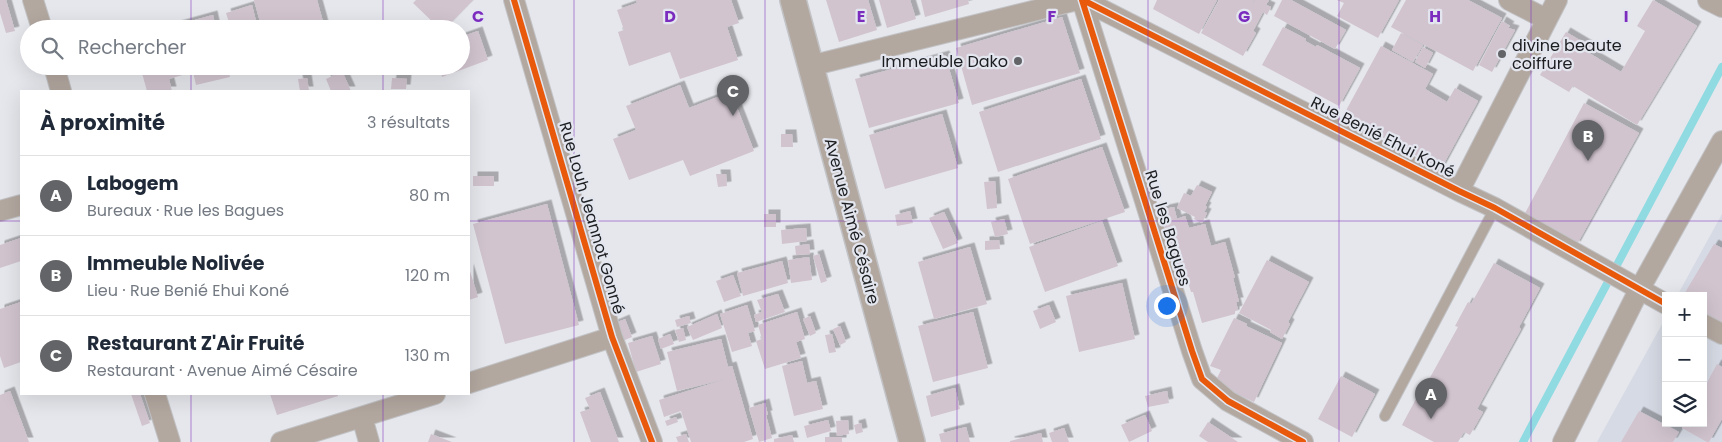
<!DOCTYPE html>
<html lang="fr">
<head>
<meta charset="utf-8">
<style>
  body { margin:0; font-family:Poppins,sans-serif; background:#f2f2f3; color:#1f2937 }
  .controls { position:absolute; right:15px; bottom:15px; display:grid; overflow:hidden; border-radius:0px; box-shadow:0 5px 20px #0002 }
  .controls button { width:45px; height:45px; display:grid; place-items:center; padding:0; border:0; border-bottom:1px solid #e0e1e3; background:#fff; color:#1f2937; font:25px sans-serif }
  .you { position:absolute; left:1166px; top:305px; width:18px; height:18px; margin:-12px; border:4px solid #fff; border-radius:50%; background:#1a73e8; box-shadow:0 0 0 8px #1a73e833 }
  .badge { display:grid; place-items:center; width:32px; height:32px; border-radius:50%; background:#636467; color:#fff; font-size:16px; font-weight:700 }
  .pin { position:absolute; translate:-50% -41px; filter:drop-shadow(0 1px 2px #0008) }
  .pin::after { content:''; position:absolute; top:26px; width:18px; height:15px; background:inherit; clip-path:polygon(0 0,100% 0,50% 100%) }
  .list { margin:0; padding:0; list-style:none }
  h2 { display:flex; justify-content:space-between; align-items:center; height:65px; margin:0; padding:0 20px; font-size:21px }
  h2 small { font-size:16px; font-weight:400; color:#747a83 }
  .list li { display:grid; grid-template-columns:32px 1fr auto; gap:15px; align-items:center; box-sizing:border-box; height:80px; padding:0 20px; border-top:1px solid #e0e1e3 }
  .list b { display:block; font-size:19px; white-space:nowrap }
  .list p { margin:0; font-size:16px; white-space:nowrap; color:#747a83 }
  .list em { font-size:16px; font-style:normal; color:#747a83 }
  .icon { flex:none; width:28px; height:28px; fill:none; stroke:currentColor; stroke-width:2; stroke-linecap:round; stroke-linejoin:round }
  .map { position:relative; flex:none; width:1722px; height:442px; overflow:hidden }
  .search { position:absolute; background:#fff; box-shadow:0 5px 20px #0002; left:20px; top:20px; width:450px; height:55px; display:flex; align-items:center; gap:12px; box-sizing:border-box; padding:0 18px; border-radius:28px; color:#747a83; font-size:19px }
  .panel { position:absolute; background:#fff; box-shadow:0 5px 20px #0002; left:20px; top:90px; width:450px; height:305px; border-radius:0px }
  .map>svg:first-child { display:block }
  .built { fill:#d6dae4 }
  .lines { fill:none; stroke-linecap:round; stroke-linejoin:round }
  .stream { stroke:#90dae1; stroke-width:8 }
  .building { fill:#d1c4cf; filter:url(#shadow) }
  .service-casing { stroke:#c2c3c6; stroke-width:12 }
  .minor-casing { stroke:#c2c3c6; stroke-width:22 }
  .tertiary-casing { stroke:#c2c3c6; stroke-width:28 }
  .service { stroke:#b3a8a0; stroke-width:10 }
  .minor { stroke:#b3a8a0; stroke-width:20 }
  .tertiary { stroke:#b3a8a0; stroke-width:25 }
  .cycleway-casing { stroke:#e3e6ef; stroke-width:9 }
  .cycleway { stroke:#e8590c; stroke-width:6 }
  .grid { fill:none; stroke:#7b2cbf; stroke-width:1; stroke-opacity:0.55 }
  .poi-dot { fill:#636467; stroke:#e3e6ef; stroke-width:2 }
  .labels { text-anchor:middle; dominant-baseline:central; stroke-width:4.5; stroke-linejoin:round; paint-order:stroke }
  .poi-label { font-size:16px; fill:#1c1d20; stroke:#e3e6ef; text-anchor:start }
  .street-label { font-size:16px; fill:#1c1d20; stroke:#e3e6ef }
  .grid-label { font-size:16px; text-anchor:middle; font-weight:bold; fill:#7b2cbf; stroke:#e3e6ef; stroke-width:4.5; stroke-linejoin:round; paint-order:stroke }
</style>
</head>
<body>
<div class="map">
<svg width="1722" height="442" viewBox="0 0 1722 442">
  <defs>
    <filter id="shadow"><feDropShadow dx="4.5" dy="-4.5" stdDeviation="0" flood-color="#0004"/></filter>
  </defs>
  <rect width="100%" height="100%" fill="#e6e7ec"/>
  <path class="built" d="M1722,214V442H1597L1666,317V423H1703V296H1677Z"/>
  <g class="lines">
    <path class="stream" d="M1523,442L1722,67"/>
  </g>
  <path class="building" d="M0,0H6L15,31L6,33L0,13Z
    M254,0H317L325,29H262Z
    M416,0H473L445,29H440L413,3Z
    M636,0H731L739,23L727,27L738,60L680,79L670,52L629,66L618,32L624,30L617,10L637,3Z
    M826,0H868L877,30L839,42Z
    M879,0H910L916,19L887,28Z
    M921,0H968L969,4L925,17Z
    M1157,0H1217L1199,34L1153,9Z
    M1219,0H1254L1251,7L1255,0H1269L1266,5L1271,7L1267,15L1263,12L1253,31L1256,33L1243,56L1201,33Z
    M1282,0H1291L1346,30L1335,49L1274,16Z
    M1337,0H1399L1378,38L1337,16L1344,3Z
    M1406,0H1468L1502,18L1473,71L1391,27Z
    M1653,0L1697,26L1637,125L1573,86L1569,92L1540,75L1566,32L1593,48L1589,53L1621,72L1645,31L1637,26Z
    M252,5L258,29H231L226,13Z
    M213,15L216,29H166V28Z
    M1062,17L1080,73L972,105L956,48Z
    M1502,21L1510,26L1508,28L1515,30L1492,72L1479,65Z
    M1283,27L1306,39L1305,41L1316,47L1317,45L1360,68L1339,106L1262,65Z
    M478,31L488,60L442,77L439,66H461V37Z
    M1401,33L1423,45L1413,62L1392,50Z
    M1381,46L1433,74L1425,89L1447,102L1455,88L1478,101L1441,169L1343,116Z
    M1423,47L1433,53L1425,68L1415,62Z
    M945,55L959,103L869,128L855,79Z
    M140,66H227L230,77L196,85L193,72L169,79L172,91H147Z
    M342,71L351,91H331L326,79Z
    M307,78L309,91H300L298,79Z
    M392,78L407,79L406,89H391Z
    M1081,79L1101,139L998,172L979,112Z
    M680,85L689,108L731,92L754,151L690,176L683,160L629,180L613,139L636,130L626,106Z
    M1584,103L1639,133L1576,246L1523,217Z
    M942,114L958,168L885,189L869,135Z
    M781,134H792L793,147H781Z
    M1102,147L1125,212L1030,244L1008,179Z
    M716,174H726L727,186L718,187Z
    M473,176H494V186H473Z
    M995,181L997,208L987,209L984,182Z
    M1197,185L1212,192L1205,206L1207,207L1204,212L1207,213L1202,223L1194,219L1195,217L1177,208L1184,193L1191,196Z
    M547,204L579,325L505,344L473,224Z
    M1174,207L1177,219L1185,216L1189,228L1205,224L1211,246L1225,242L1235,278H1233L1239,302H1236L1238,310L1235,311V314L1202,323L1193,292H1191L1187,279L1180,281L1160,210Z
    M910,211L913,223L897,226L895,215Z
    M944,212L958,243L943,249L929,218Z
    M764,214H776V227H764Z
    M1004,219L1008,234L995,237L991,222Z
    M1102,221L1118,266L1045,292L1029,247Z
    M806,228L807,241L782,244L781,230Z
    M21,238V261L0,268V245Z
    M999,240L1000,249L985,250V241Z
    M809,244L810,254L796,255L795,246Z
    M1714,244L1722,248V328L1703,317V296H1683Z
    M970,247L987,304L934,319L918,262Z
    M819,254L827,281L821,283L813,256Z
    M809,257L812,280L791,283L788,260Z
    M1267,260L1309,282L1288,322L1290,324L1282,339L1270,332L1271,330L1239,313Z
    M782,261L788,283L743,296L737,273Z
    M1494,263L1540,288L1519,327L1521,329L1477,409L1483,412L1470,435L1464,432L1458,442H1434L1402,425L1425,382L1427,383L1458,327L1455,326L1468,302L1471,304Z
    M469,268L478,297L469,300Z
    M733,275L741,296L724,302L716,281Z
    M1122,283L1135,339L1079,352L1066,296Z
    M778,294L785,312L756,322L754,315L762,312L757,300Z
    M21,302V362L4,368L0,356V309Z
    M747,305L755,331L748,333L752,346L732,352L720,314Z
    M1049,305L1056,322L1040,329L1033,311Z
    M797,312L805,339L796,342L801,358L765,369L756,341L762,339L758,325Z
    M973,312L988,368L933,382L918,326Z
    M717,314L722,328L693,340L687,327Z
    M689,316L691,323L677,327L675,320Z
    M810,316L816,333L810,336L803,319Z
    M1234,318L1247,324L1246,326L1282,343L1254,402L1218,385L1215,382L1221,370L1210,366Z
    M625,319L632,337L618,343L611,325Z
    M840,326L846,342L840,345L833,329Z
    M683,328L686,340L679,342L675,330Z
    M670,334L674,344L661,349L658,339Z
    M832,334L836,352L829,353L825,335Z
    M652,336L661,364L636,372L628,343Z
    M721,339L728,367L732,366L753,439L744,442H691L681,411L664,417L659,400L726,379L677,391L667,352Z
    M802,361L807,383L816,381L823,409L794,416L782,366Z
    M1717,364L1722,367V419L1709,442H1707L1682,428L1685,423H1703V390Z
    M1341,376L1375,394L1352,437L1318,419Z
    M955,388L960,409L931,417L926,396Z
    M10,391L29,442H0V395Z
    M1167,391L1169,403L1148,407L1145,396Z
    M600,392L619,442H591L580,412L590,409L585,398Z
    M131,394H140L150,423L142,426Z
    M270,394H338V396L277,415Z
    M765,403L768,415H766L772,438L759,442L749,408Z
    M1639,411L1679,432L1673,442H1621Z
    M1145,415L1152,431L1129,442L1121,425Z
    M676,417L678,422L667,426L665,421Z
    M828,420L831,431L807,438L804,426Z
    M848,420L849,434L837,436L836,421Z
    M1208,422L1238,442H1208L1199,436Z
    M861,423L863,432L856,434L854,425Z
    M966,427L970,442H941L939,434Z
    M1064,428L1069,442H1052L1049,433Z
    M1041,433L1043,442H1010V441Z
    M431,434L452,442H428Z
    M686,434L689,442H678L676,437Z
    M792,435L794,442H774V439Z
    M825,437H842V442H825Z"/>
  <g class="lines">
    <defs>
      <path id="service" d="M1385,416L1495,208"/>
      <path id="minor" d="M33,0L42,29
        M514,0L612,337L652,442
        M1082,0L1192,351L1202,379L1228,401L1303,442
        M1083,0L1459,191L1495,208L1666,304
        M1509,0L1546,19
        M1708,0L1722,7
        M54,66L61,91
        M810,66L1077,0
        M1459,191L1557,0
        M0,211L21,205
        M1703,324L1722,334
        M469,383L612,337
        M155,394L170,442
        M362,417L369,442
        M281,442L435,394
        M1563,442L1639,290L1722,141"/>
      <path id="tertiary" d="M793,0L912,442"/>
    </defs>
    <use href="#service" class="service-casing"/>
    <use href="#minor" class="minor-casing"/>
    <use href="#tertiary" class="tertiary-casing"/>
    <use href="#service" class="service"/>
    <use href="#minor" class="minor"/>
    <use href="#tertiary" class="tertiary"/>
    <defs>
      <path id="cycleway" d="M514,0L612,337L652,442
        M1082,0L1192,351L1202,379L1228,401L1303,442
        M1083,0L1459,191L1495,208L1666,304"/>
    </defs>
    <use href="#cycleway" class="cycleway-casing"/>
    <use href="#cycleway" class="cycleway"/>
  </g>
  <path class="grid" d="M191,0V29M383,0V29M574,0V442M765,0V442M957,0V442M1148,0V442M1339,0V442M1531,0V442M191,66V91M383,66V91M0,221H21M469,221H1722M191,394V442M383,394V442"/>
  <g class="poi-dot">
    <circle cx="1502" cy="54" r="5"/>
    <circle cx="1018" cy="61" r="5"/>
  </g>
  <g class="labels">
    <g class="poi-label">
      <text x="1512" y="45">divine beaute<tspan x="1512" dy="18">coiffure</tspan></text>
      <text x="1008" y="61" text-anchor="end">Immeuble Dako</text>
    </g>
    <g class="street-label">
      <text transform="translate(1383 137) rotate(27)">Rue Benié Ehui Koné</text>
      <text transform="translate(592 218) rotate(74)">Rue Louh Jeannot Gonné</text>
      <text transform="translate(852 221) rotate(75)">Avenue Aimé Césaire</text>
      <text transform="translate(1168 228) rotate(73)">Rue les Bagues</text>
    </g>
  </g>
  <g class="grid-label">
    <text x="478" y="22">C</text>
    <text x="670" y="22">D</text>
    <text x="861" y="22">E</text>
    <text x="1052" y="22">F</text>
    <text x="1244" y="22">G</text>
    <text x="1435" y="22">H</text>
    <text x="1626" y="22">I</text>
  </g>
</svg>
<div class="controls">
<button>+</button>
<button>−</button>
<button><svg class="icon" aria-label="layers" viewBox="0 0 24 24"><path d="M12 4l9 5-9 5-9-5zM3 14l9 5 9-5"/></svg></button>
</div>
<div class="you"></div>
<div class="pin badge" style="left:1431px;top:419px">A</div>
<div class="pin badge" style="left:1588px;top:161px">B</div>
<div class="pin badge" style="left:733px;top:116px">C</div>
<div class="search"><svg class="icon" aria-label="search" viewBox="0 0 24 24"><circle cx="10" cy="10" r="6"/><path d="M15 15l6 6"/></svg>Rechercher</div>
<section class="panel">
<h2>À proximité<small>3 résultats</small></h2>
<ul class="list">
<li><span class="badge">A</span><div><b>Labogem</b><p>Bureaux · Rue les Bagues</p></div><em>80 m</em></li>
<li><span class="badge">B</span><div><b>Immeuble Nolivée</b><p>Lieu · Rue Benié Ehui Koné</p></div><em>120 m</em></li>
<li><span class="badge">C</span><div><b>Restaurant Z'Air Fruité</b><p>Restaurant · Avenue Aimé Césaire</p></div><em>130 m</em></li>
</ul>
</section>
</div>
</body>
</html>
